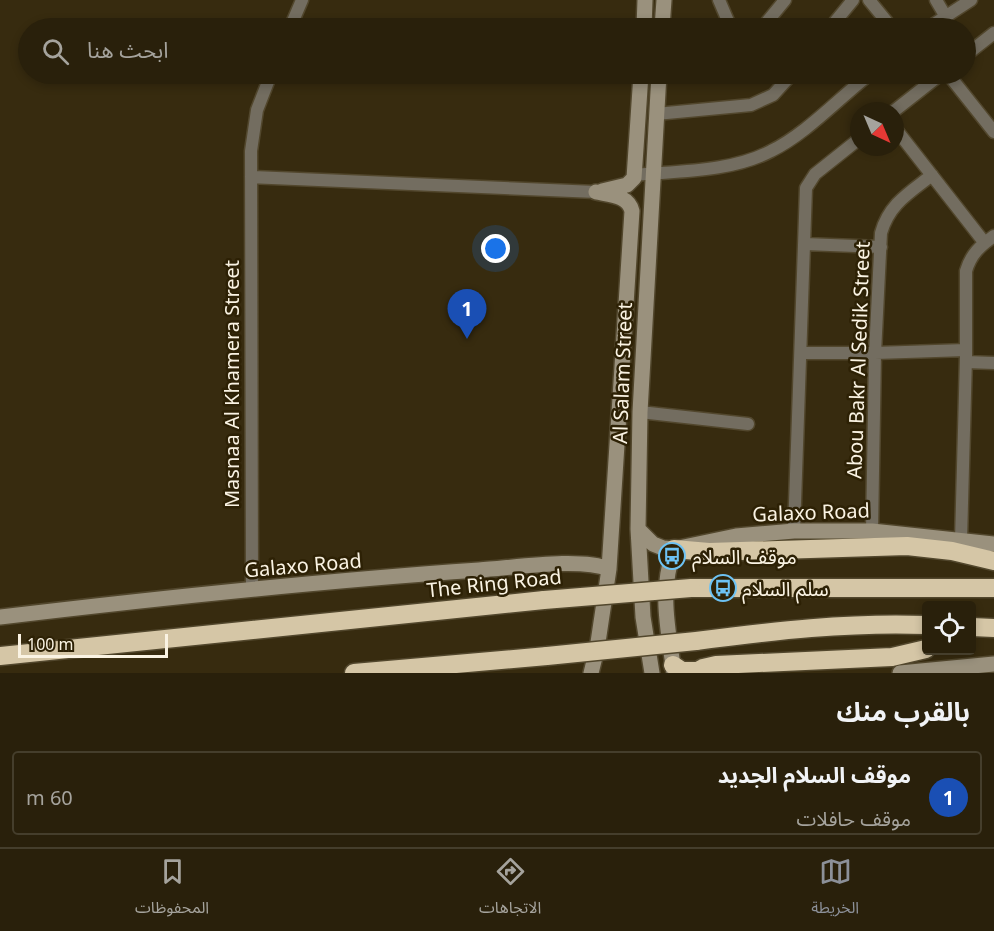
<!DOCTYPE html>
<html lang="ar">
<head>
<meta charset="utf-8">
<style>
  body { margin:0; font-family:"Noto Sans","Noto Sans Arabic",sans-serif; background:#312814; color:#f1f3f6; direction:rtl }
  .controls { position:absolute; right:18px; bottom:18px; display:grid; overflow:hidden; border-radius:6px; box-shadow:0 3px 9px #0003 }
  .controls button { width:54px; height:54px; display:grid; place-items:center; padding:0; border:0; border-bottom:2px solid #453e2c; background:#29200b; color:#f1f3f6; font:30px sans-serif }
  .compass { position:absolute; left:850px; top:102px; width:54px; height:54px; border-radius:50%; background:#29200b; box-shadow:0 3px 9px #0003; rotate:136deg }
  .scale { position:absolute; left:18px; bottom:15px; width:150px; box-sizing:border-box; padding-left:6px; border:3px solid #faf3e3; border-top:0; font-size:16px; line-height:21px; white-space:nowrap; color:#faf3e3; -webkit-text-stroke:4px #2d2105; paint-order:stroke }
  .you { position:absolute; left:496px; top:249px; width:21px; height:21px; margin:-15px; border:4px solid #fff; border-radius:50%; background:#1a73e8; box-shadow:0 0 0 9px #1a73e833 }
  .badge { display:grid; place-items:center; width:39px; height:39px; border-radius:50%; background:#8c9099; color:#fff; font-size:20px; font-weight:700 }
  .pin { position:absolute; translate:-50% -50px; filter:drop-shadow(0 2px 3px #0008) }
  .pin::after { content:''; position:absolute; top:32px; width:21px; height:18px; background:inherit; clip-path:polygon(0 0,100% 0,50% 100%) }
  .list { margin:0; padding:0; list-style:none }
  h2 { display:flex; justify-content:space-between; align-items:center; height:78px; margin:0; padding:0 24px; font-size:26px }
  h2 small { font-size:20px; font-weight:400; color:#a5a39d }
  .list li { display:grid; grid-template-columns:39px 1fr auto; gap:18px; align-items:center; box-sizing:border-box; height:84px; margin:0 12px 12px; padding:0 12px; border:2px solid #453e2c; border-radius:6px }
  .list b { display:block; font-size:22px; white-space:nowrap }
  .list p { margin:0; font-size:20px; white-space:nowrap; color:#a5a39d }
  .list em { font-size:20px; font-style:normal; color:#a5a39d }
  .icon { flex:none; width:33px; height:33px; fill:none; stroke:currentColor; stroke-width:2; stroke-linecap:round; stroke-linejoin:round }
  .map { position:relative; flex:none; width:994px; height:673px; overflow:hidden; direction:ltr }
  .search { position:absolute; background:#29200b; box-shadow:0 3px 9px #0003; left:18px; right:18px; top:18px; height:66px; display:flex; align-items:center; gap:15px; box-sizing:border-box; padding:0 21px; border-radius:33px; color:#a5a39d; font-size:22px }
  .sheet { height:174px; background:#29200b }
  nav { display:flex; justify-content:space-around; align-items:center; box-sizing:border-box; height:84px; border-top:2px solid #453e2c; background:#29200b; font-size:16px; color:#a5a39d }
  nav a { display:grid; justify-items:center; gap:3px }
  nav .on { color:#8c9099 }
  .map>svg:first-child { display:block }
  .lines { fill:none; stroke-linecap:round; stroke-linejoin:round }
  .street-casing { stroke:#52472d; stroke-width:15 }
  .secondary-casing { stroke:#52472d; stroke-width:18 }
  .highway-casing { stroke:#52472d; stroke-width:21 }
  .street { stroke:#736d60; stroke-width:12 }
  .secondary { stroke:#9a917d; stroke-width:15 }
  .highway { stroke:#d5c6a6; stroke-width:18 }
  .highway-bridge-casing { stroke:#52472d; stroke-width:21; stroke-linecap:butt }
  .highway-bridge { stroke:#d5c6a6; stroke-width:18 }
  .labels { text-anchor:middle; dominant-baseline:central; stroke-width:5; stroke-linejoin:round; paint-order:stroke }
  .street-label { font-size:20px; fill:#faf3e3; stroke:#2d2105 }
  .poi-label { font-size:20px; fill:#faf3e3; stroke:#2d2105; text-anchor:start }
</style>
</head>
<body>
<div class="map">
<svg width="994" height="673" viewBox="0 0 994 673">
  <rect width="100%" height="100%" fill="#372b0f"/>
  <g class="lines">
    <defs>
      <path id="street" d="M719,0L731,28
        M869,0L892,28
        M936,0L946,17
        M290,28L302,0
        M762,28L785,0
        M830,28L853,0
        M928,28L971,0
        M966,55L994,33
        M948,74L994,132
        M894,111L941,74
        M656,114L751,105L773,95L792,74
        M895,128L984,242
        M635,175C679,171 731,172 771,151C806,134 839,98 870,74
        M251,177L596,192
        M805,244L881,247
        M801,353H875L966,350
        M966,362L994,363
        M640,412L748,424
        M794,531L806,188L815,174L859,139
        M872,531L875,353L881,233C889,204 909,193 932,175
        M961,540L966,357V271C971,254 980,246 994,236
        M252,590L251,151L257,110L271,74"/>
      <path id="secondary" d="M644,28L645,0
        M662,28L664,0
        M602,191L627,185L634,178L641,74
        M638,529L653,544L663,548L674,549L736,536L794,531H872L994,544
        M0,617C159,598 319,581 479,570C513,568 579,557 609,569
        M591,673L597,649L609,569L632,211C628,195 610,195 596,192
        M652,673L643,617L638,529L640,412L659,74
        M674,673C668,627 659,594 674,549
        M900,673L994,664"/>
      <path id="highway" d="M674,549L709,552L907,546L952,551L994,561
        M691,588H994
        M972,627L994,628
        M696,641C773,631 849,622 926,625
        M0,656L544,600
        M673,665L682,671H698
        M354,673L547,656
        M694,673L703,668L716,665L892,657L926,649"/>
    </defs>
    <use href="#street" class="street-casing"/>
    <use href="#secondary" class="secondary-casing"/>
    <use href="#highway" class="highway-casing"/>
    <use href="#street" class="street"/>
    <use href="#secondary" class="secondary"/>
    <use href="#highway" class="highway"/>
    <defs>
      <path id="highway-bridge" d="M544,600L691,588
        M547,656L696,641"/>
    </defs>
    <use href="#highway-bridge" class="highway-bridge-casing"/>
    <use href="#highway-bridge" class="highway-bridge"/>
  </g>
  <defs>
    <symbol id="bus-ring" viewBox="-11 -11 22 22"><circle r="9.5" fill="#2d2105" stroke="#6dc2f3" stroke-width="1.5"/><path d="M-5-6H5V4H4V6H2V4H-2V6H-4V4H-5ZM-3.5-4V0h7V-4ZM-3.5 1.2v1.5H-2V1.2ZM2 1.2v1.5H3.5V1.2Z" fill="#6dc2f3"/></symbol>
  </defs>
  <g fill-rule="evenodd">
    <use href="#bus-ring" x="657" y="541" width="30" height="30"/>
    <use href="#bus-ring" x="708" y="573" width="30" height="30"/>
  </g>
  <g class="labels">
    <g class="street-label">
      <text transform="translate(858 360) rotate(-88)">Abou Bakr Al Sedik Street</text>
      <text transform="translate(622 373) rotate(-88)">Al Salam Street</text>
      <text transform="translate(231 384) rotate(-90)">Masnaa Al Khamera Street</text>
      <text transform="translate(811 512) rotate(-2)">Galaxo Road</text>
      <text transform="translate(303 565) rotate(-5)">Galaxo Road</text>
      <text transform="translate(494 583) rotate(-6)">The Ring Road</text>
    </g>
    <g class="poi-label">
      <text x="692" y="556">موقف السلام</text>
      <text x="742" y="588">سلم السلام</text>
    </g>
  </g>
</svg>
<div class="controls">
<button><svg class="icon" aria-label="locate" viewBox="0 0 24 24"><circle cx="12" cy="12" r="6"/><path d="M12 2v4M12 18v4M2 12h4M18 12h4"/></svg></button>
</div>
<svg class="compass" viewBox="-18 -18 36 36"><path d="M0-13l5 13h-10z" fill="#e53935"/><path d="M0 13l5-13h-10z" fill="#a5a39d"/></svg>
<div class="scale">100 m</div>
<div class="you"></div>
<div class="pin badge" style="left:467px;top:339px;background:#1a4fb4">1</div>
<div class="search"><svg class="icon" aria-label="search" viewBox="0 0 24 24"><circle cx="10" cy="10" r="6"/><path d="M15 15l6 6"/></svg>ابحث هنا</div>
</div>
<section class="sheet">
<h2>بالقرب منك<small></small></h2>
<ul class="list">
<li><span class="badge" style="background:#1a4fb4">1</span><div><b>موقف السلام الجديد</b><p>موقف حافلات</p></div><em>60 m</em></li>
</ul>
</section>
<nav>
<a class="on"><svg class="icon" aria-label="map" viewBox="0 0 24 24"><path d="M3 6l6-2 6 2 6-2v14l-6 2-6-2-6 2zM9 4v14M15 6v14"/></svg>الخريطة</a>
<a><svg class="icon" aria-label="directions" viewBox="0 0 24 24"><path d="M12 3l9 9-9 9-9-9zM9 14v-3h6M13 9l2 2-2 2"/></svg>الاتجاهات</a>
<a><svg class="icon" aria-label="saved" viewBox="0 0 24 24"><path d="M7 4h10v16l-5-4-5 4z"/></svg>المحفوظات</a>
</nav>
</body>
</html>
